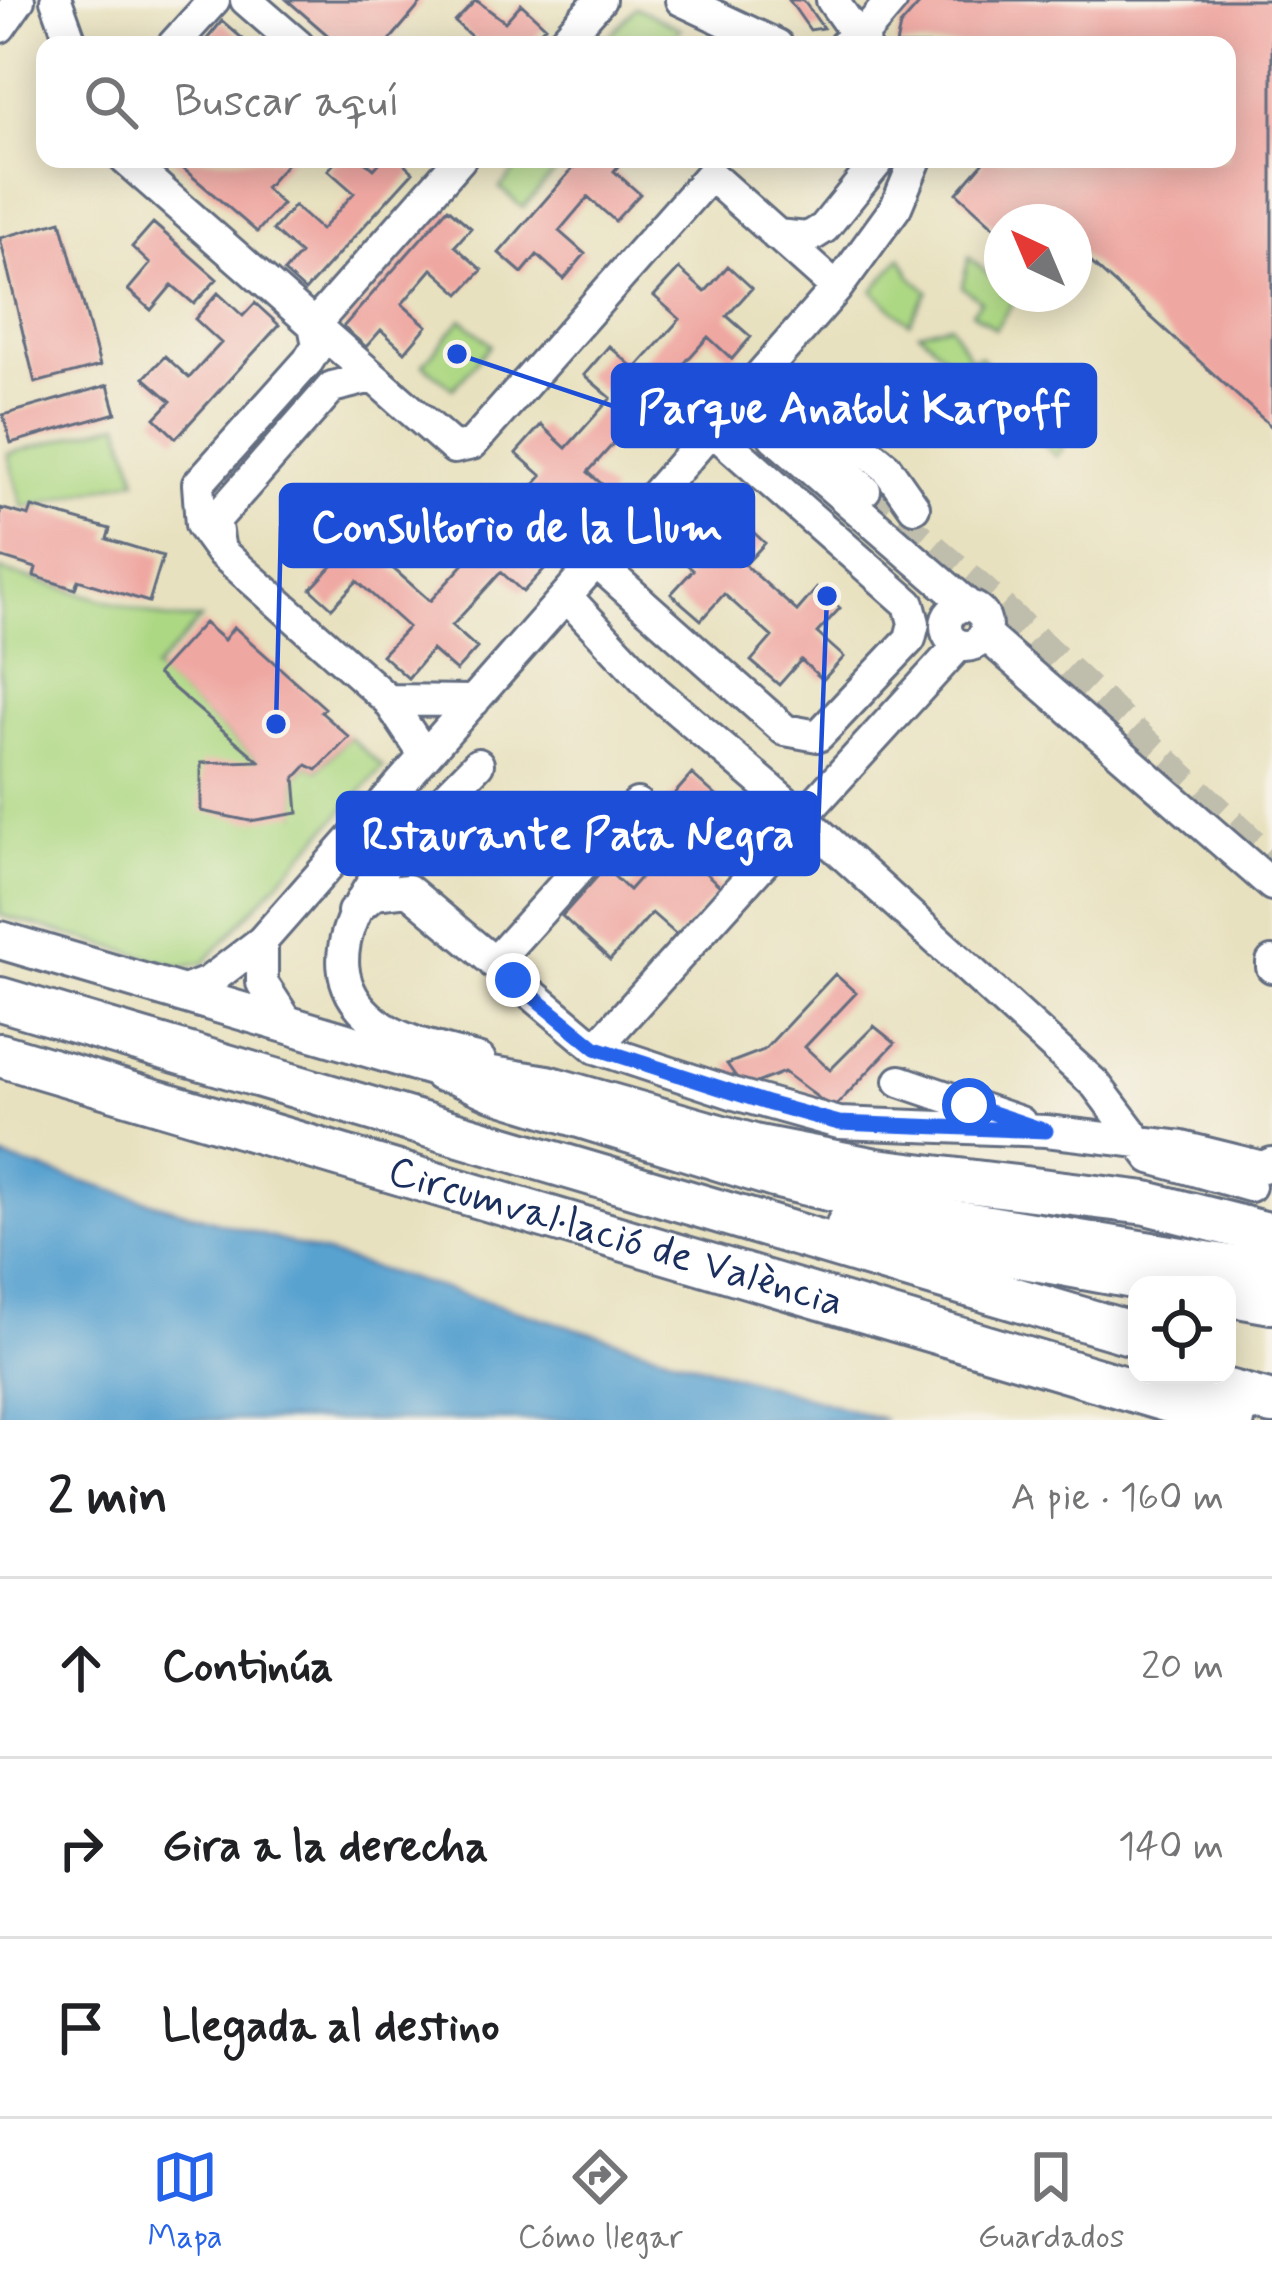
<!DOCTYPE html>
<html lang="es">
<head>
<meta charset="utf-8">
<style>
  body { margin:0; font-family:Mynerve,sans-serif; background:#f6f6f6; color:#202124 }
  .controls { position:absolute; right:36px; bottom:36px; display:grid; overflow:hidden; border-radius:24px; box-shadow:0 6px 30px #0003 }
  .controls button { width:108px; height:108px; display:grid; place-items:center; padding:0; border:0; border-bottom:3px solid #e0e0e0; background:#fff; color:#202124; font:60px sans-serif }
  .compass { position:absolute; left:984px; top:204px; width:108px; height:108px; border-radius:50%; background:#fff; box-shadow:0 6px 30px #0003; rotate:316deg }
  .stop { position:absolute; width:36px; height:36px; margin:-27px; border:9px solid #2563eb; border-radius:50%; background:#fff }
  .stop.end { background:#2563eb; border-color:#fff; box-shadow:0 3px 12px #0008 }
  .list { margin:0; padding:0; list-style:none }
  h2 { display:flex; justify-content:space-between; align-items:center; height:156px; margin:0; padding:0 48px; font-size:51px }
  h2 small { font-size:39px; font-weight:400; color:#757577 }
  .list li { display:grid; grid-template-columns:78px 1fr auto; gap:36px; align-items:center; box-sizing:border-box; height:180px; padding:0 48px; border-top:3px solid #e0e0e0 }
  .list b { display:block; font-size:45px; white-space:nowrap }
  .list em { font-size:39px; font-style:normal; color:#757577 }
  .icon { flex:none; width:66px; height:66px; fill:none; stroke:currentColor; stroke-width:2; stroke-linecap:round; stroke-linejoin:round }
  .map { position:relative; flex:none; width:1272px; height:1420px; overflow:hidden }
  .search { position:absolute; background:#fff; box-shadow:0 6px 30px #0003; left:36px; right:36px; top:36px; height:132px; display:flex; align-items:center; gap:30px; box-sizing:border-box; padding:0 42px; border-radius:24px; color:#757577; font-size:45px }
  .sheet { height:696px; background:#fff }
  nav { display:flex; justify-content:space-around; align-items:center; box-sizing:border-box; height:168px; border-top:3px solid #e0e0e0; background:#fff; font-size:33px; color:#757577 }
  nav a { display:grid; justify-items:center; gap:6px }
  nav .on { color:#2563eb }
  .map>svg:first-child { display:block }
  .green { fill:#add883; stroke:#648470; stroke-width:3 }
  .water { fill:#59a2d0; stroke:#3a6897; stroke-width:3 }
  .building { fill:#efa7a2 }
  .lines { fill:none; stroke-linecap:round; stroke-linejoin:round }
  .minor-tunnel { stroke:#bfbdac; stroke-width:30; stroke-dasharray:30 15; stroke-linecap:butt }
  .minor-casing { stroke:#636d80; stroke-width:36 }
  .major-casing { stroke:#636d80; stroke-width:42 }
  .highway-casing { stroke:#636d80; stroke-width:48 }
  .minor { stroke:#fff; stroke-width:30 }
  .major { stroke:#fff; stroke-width:36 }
  .highway { stroke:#fff; stroke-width:42 }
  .route { stroke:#2563eb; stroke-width:15 }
  .labels { text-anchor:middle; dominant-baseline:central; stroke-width:9; stroke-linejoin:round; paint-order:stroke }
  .street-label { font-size:42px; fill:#1b2f5e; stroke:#f7f3e8 }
  .leader { fill:none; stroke:#1d4ed8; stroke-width:4.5 }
  .callout-dot { fill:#1d4ed8; stroke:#f7f3e8; stroke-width:4.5 }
  .callout { fill:#1d4ed8; stroke:#1d4ed8; stroke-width:4.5 }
  .callout-label { font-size:45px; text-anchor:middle; font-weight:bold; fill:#fff }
</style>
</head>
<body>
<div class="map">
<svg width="1272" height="1420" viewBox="0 0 1272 1420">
  <rect width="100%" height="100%" fill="#f7f3e8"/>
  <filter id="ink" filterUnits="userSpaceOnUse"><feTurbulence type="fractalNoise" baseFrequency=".00833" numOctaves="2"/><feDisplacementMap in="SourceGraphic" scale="24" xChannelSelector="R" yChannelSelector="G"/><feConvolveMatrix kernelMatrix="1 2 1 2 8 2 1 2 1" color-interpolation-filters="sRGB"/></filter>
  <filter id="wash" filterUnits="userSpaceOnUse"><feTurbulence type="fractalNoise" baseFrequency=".004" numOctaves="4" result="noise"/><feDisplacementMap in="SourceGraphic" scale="48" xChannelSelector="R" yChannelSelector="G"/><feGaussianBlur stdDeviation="2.7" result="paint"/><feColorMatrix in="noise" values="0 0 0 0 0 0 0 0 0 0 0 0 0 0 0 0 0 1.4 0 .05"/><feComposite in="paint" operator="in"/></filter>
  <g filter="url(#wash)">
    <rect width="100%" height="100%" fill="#e8e1bf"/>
    <path class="green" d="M636,7L681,29L667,45H634L623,37L615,45H602Z
      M525,159H566L523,208L500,188Z
      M901,257L911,276L928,291L909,323L873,291Z
      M969,257L1002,287V294L1015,299L995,329L972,312L981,301L962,287Z
      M462,319L491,345L453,389L423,364Z
      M950,324L970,359L980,356L1063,449L1056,456L919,332Z
      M120,423L137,479L23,508L8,454Z
      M0,570L169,619H201L154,670L259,761L297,813L295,778L307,765L318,770L349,737L383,767L204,963L182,967L0,915Z"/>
    <path class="water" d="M0,1157L885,1420H0Z"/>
    <g id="blocks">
      <path class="building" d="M287,0H424L389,41L393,45H339Z
        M476,0L505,22L521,4L545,26L528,45H481L455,22Z
        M789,0H803L823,28L810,30Z
        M923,0H1272V427L1074,247V222H1002V234L957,193L983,163L978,159H1227V45H896L900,26Z
        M222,21L250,45H202Z
        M172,159H291L265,188L282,204L257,232Z
        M338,159H362L374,169L383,159H399L413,172L305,291L284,272L300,254L273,230L294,206L321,230L354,193L328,170Z
        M581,159H624L614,171L640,194L615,221L588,197L559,231L585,254L564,279L537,255L522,273L499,253Z
        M448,208L471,228L455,246L482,270L460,294L432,269L402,304L427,326L405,352L381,330L366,347L343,327Z
        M61,221L100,366L35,383L0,238Z
        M153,223L217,279L194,304L172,285L151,310L128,290L150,264L132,247Z
        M728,266L752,288L727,316L751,337L732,359L708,337L657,394L680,413L661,435L639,415L588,472L612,493L591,516L567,495L524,546L547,566L523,592L501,572L452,626L477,648L456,671L432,650L408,678L382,655L408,627L357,581L332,608L311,589L335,563L310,540L330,517L354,539L377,512L401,533L380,557L430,601L474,553L448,530L471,503L497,526L542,476L516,453L541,425L566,448L611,398L584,375L609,346L635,369L680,319L654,296L679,269L705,292Z
        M218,293L243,316L255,303L279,325L176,438L155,418L171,401L144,378L165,356L189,378L221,343L195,319Z
        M108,385L116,413L11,443L3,415Z
        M32,507L110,529L107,539L163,556L149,602L78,580L75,589L34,576L36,568L0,557V508L29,516Z
        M692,517L720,542L740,520L765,543L745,565L797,611L817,588L840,608L817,633L844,657L823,680L801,660L779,685L751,661L772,637L724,594L701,620L671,594L693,570L666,545Z
        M204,623L224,640L234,627L325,708L321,712L349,737L317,770L307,765L295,778L298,813L250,821L201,811V763L259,761L157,674Z
        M692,774L740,817L696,864L722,888L678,936L652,913L610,960L562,916L605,868L629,890L670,844L648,824Z
        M835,974L856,993L805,1047L830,1070L874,1026L895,1043L833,1109L784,1072L744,1088L727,1064L764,1050Z"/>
    </g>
  </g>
  <g filter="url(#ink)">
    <use href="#blocks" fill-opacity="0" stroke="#636d80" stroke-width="3"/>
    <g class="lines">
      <path class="minor-tunnel" d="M865,490L981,589L1272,861"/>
      <defs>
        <path id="minor" d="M56,0L72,45
          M246,0L298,45
          M681,0L777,45
          M832,0L864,45
          M0,27L19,0
          M173,45L214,0
          M560,45L600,0
          M844,45L860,38L892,0
          M125,159L454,448L472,444L710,175L837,288
          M776,235L808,238L824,228L880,159
          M314,325L318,345L308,361L198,484L201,525L220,551L388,700L425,756
          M314,325L460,159
          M752,384L772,401L774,437L969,606
          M772,401L803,397L886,467L914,507
          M772,401L865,490
          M220,551L215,520L332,387L372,377
          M596,562L785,730L818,736L910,639L914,623L909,604L712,430
          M566,596L655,691L789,805
          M946 626a20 20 0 1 1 40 0a20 20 0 1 1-40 0Z
          M984,634L1272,885
          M388,700L474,701
          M478,764C425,821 278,946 376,1022C403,1044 447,1050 480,1060
          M815,803L959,645
          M814,828L1096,1085L1151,1158L1250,1186
          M353,912L374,894L408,890L596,1048L735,1094L839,1123L1046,1131L1182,1147L1263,1167L1272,1163
          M262,941V983L288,1023
          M1272,962V967
          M494,963L637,804
          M179,993L208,982L262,941L837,288L896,207L916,159
          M596,1048L793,830
          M900,1081L1020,1122"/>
        <path id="major" d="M0,940L442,1070L492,1092L774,1179L899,1209L1272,1271"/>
        <g id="highway">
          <path d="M0,999L1137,1335"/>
          <path id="s1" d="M0,1055L1233,1420"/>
          <path d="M442,1070L547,1087L754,1146L877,1170L1146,1203L1272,1235"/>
          <path d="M848,1225L1177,1285"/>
          <path d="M1227,1294L1272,1302"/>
          <path d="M1198,1383L1272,1403"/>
        </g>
      </defs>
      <use href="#minor" class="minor-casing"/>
      <use href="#major" class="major-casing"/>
      <use href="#highway" class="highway-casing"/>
      <use href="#minor" class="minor"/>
      <use href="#major" class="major"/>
      <use href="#highway" class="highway"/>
    </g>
  </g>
  <g class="lines" filter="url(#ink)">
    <path class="route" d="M513,980L596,1048L770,1104L839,1123L1046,1131L969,1105"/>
  </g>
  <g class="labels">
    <g class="street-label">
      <text stroke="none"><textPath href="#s1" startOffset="642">Circumval·lació de València</textPath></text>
    </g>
  </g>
  <path class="leader" d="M457 354L613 406M276 724L281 526M827 596L818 833"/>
  <g class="callout-dot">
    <circle cx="457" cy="354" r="12"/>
    <circle cx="276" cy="724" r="12"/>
    <circle cx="827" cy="596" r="12"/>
  </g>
  <g class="callout">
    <rect x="613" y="365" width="482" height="81" rx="12"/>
    <rect x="281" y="485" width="472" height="81" rx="12"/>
    <rect x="338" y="793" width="480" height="81" rx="12"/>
  </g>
  <g class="callout-label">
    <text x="854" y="422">Parque Anatoli Karpoff</text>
    <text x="517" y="541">Consultorio de la Llum</text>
    <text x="578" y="849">Rstaurante Pata Negra</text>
  </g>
</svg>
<div class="controls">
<button><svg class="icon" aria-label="locate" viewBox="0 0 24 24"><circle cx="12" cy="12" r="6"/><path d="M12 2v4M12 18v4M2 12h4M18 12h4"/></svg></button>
</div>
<svg class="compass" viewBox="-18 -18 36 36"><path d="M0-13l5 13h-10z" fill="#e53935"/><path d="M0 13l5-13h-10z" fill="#757577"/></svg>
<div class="stop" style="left:969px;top:1105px"></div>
<div class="stop end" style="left:513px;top:980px"></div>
<div class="search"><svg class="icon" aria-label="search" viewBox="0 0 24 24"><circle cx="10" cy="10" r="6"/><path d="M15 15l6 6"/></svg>Buscar aquí</div>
</div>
<section class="sheet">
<h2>2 min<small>A pie · 160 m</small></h2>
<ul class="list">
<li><svg class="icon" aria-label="ahead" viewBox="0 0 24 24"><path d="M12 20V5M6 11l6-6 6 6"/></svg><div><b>Continúa</b></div><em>20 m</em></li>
<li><svg class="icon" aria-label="right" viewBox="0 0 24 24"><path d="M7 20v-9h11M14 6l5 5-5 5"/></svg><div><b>Gira a la derecha</b></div><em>140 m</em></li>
<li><svg class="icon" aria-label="arrive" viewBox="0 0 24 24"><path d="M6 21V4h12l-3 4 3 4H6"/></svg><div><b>Llegada al destino</b></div></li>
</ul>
</section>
<nav>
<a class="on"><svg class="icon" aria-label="map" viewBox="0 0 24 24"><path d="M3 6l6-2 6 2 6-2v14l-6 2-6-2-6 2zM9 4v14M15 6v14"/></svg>Mapa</a>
<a><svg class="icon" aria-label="directions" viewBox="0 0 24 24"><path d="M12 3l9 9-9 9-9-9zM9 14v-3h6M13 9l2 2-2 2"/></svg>Cómo llegar</a>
<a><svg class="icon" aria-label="saved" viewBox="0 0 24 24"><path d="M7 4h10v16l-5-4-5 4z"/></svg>Guardados</a>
</nav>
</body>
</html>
